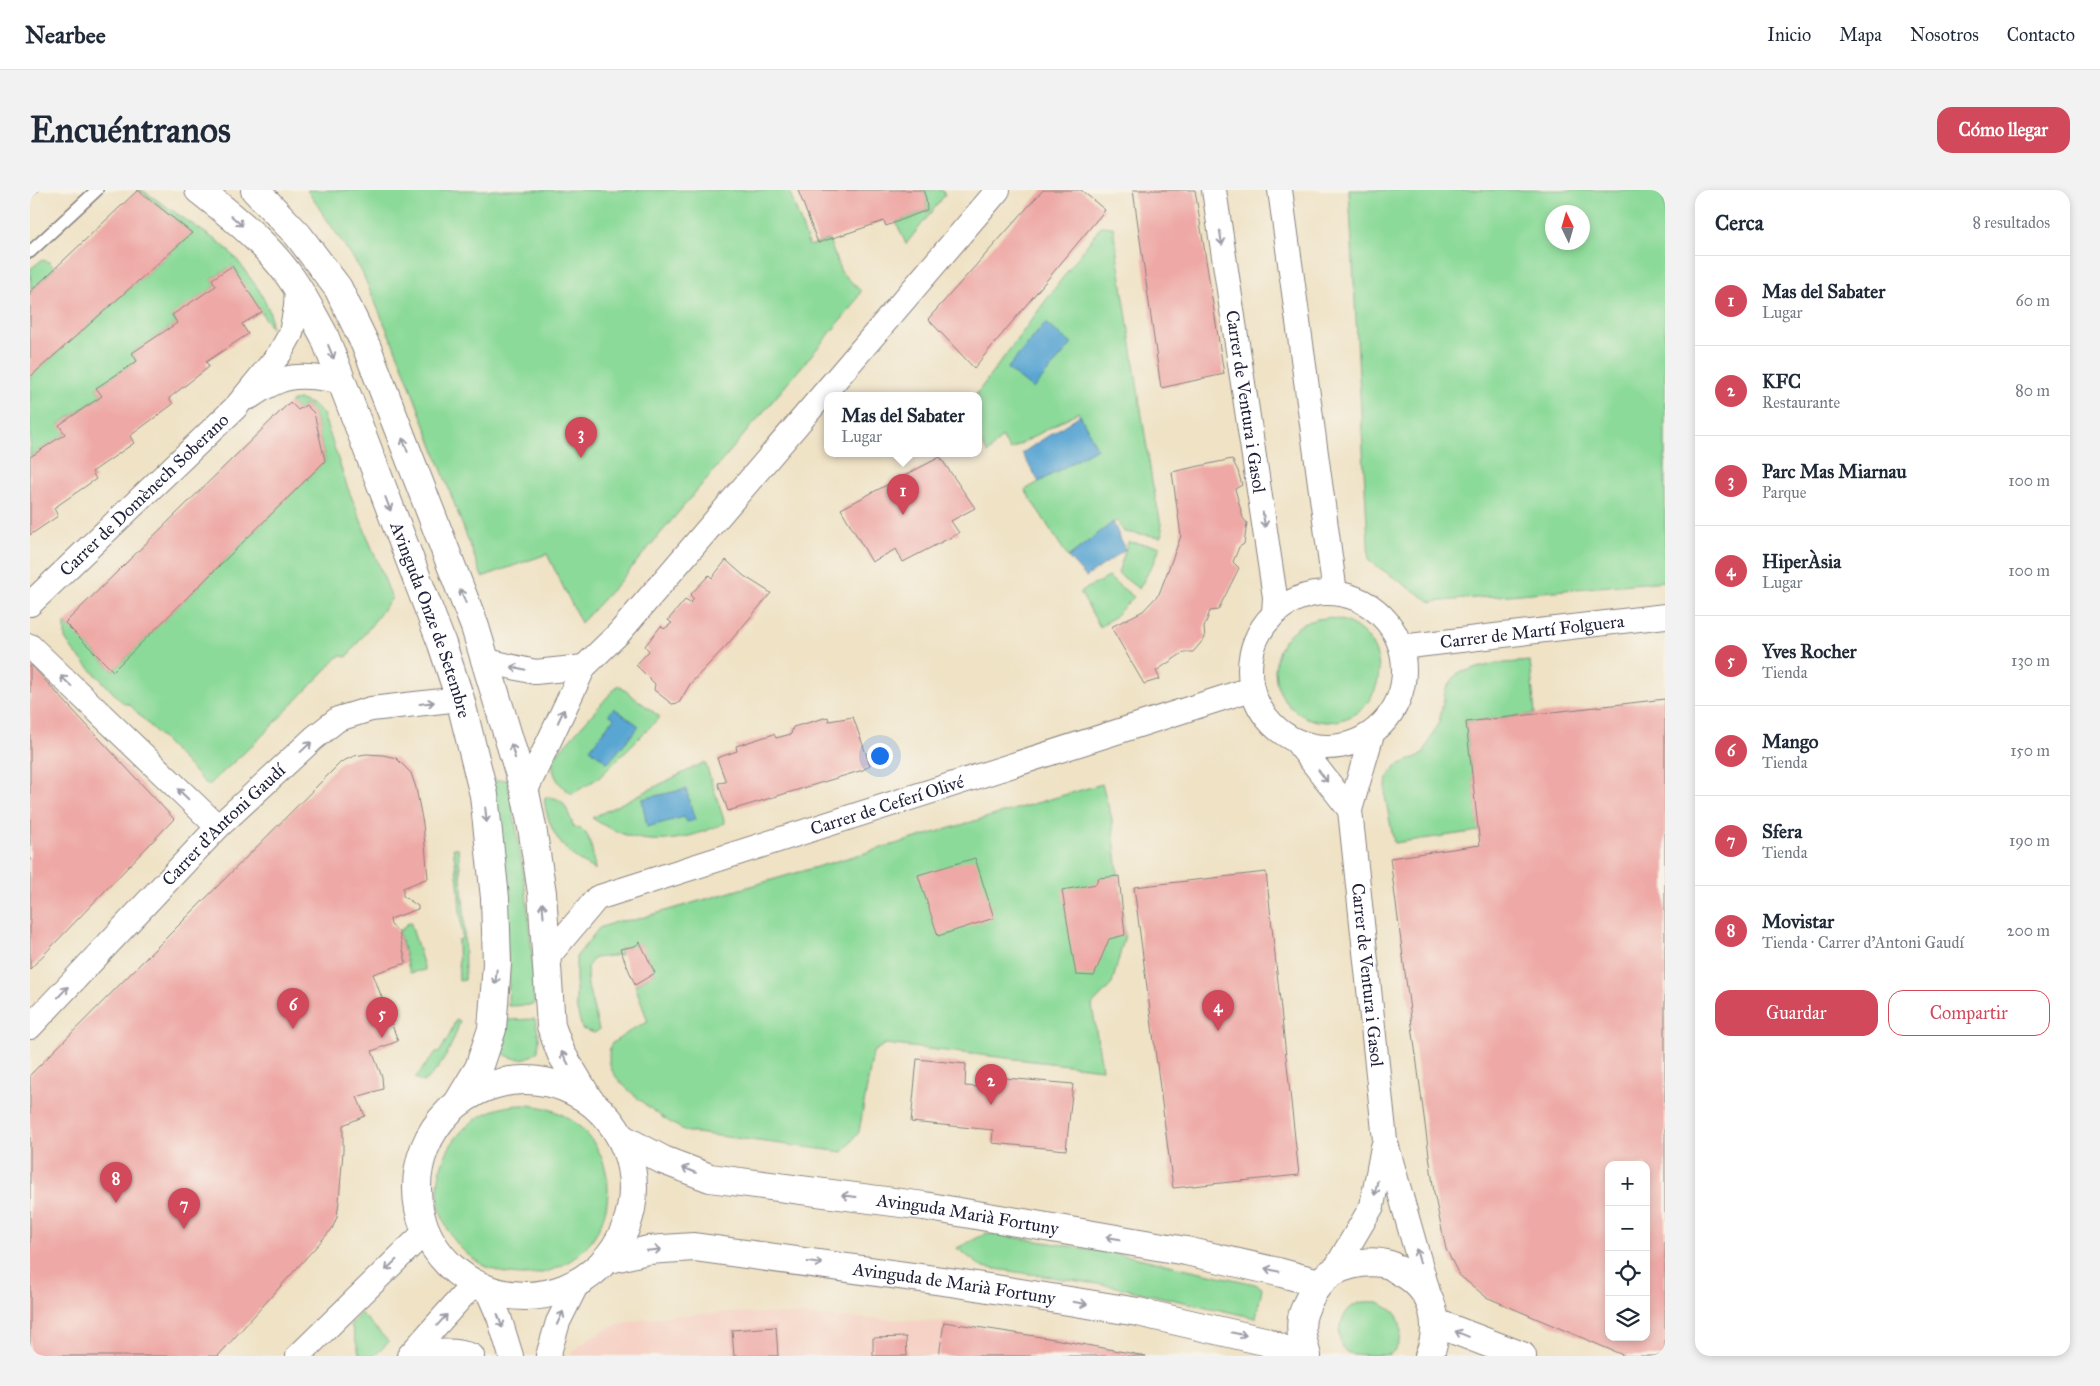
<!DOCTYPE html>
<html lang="es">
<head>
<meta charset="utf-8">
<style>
  body { margin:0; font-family:"IM FELL Great Primer",serif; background:#f2f2f3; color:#1f2937 }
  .controls { position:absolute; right:15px; bottom:15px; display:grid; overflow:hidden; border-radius:10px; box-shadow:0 2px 8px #0003 }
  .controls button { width:45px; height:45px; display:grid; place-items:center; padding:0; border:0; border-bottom:1px solid #e0e1e3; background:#fff; color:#1f2937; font:25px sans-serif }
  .compass { position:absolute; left:1515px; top:15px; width:45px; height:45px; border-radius:50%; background:#fff; box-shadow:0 2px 8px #0003; rotate:355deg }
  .you { position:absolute; left:849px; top:565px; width:18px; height:18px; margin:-12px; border:4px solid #fff; border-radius:50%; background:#1a73e8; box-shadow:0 0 0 8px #1a73e833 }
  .badge { display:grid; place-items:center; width:32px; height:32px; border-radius:50%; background:#d1495b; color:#fff; font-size:16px; font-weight:700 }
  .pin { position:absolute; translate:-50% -41px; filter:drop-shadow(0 1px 2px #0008) }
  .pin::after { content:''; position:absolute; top:26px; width:18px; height:15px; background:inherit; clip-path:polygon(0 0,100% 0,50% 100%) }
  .popup { position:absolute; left:794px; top:202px; width:158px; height:65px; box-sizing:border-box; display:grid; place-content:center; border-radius:10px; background:#fff; filter:drop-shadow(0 1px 4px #0005); font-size:16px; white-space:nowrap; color:#747a83 }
  .popup b { font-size:19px; color:#1f2937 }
  .popup::after { content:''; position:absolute; left:50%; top:100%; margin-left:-10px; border:10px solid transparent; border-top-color:#fff }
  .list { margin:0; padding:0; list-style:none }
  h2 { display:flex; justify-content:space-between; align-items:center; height:65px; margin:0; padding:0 20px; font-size:21px }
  h2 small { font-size:16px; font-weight:400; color:#747a83 }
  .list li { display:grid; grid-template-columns:32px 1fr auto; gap:15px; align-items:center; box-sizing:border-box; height:90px; padding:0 20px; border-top:1px solid #e0e1e3 }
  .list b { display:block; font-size:19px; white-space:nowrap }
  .list p { margin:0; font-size:16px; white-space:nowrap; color:#747a83 }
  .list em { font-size:16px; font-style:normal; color:#747a83 }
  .actions { display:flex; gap:10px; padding:15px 20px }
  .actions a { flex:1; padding:11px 0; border:1px solid #d1495b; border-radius:15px; text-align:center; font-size:18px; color:#d1495b }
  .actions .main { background:#d1495b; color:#fff }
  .icon { flex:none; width:28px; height:28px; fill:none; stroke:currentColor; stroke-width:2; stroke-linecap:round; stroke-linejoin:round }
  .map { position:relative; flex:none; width:1635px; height:1166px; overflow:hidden; border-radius:15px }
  header { display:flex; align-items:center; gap:30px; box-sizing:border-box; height:70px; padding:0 25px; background:#fff; border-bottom:1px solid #e0e1e3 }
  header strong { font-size:24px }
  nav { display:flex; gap:28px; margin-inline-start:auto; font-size:18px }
  .intro { display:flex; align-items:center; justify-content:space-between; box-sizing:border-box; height:120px; padding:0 30px }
  h1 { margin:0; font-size:35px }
  .button { padding:12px 22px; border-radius:15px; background:#d1495b; color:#fff; font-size:18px; font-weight:700 }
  main { display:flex; gap:30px; padding:0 30px }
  aside { flex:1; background:#fff; border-radius:15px; box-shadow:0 2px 8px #0003 }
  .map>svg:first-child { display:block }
  .built { fill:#f6d1c5 }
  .green { fill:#8bda99; stroke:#567e6a; fill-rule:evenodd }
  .water { fill:#5aa6d3; stroke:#3e6487 }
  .building { fill:#eea8a5; fill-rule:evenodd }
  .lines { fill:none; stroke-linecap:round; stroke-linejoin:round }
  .service-casing { stroke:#888280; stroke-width:14 }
  .minor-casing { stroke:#888280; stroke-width:26 }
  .primary-casing { stroke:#888280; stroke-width:30 }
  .service { stroke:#fff; stroke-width:11 }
  .minor { stroke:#fff; stroke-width:24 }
  .primary { stroke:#fff; stroke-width:28 }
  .oneway { stroke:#9c9ca7 }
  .labels { text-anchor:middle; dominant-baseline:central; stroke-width:4.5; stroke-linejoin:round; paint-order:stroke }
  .street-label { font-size:18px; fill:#22223b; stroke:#f7f3e8 }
</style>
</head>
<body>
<header>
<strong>Nearbee</strong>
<nav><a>Inicio</a><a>Mapa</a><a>Nosotros</a><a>Contacto</a></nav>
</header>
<div class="intro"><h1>Encuéntranos</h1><a class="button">Cómo llegar</a></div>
<main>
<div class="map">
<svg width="1635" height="1166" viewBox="0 0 1635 1166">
  <rect width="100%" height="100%" fill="#f7f3e8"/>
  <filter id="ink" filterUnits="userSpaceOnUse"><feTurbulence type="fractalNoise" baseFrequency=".02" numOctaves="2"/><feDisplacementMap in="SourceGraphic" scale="10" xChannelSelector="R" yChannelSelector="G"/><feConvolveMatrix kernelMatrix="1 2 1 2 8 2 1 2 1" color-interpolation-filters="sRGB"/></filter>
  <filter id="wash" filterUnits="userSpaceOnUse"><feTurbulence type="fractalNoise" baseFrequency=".0096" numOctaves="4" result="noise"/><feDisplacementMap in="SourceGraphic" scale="20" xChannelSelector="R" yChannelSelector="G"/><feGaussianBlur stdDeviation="1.12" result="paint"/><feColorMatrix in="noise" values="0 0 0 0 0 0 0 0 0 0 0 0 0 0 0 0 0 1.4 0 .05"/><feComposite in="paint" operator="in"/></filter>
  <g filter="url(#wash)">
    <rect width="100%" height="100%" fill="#efe2c5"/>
    <path class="built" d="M700,1122L914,1132L909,1166H542V1163L556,1151L581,1137L608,1130L637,1126Z"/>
    <path class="green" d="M108,0H112L193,55L208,71L229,100L240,122L241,138L202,76L182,89L186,96L142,126L147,133L102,163L107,171L66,198L72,206L29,234L35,244L0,267V187L162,43Z
      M277,0H759L779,56L799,50L811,82L831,101L823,116L592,389L551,433L517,364L452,387L371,172L331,80Z
      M893,0H912L915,5L876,54L866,32L897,20L896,8Z
      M1319,0H1635V391L1401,412L1339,371ZM1522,22H1552V52H1522Z
      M1071,36L1083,37L1122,291L1133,344L1131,347L1094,342L1087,331L1084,332L1038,367L995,300L1067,258L1048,222L980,260L972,247L958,263L948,248V206H945Z
      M12,70L19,72L25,78L1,101L0,79Z
      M269,209L283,215L293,224L317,296L362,408L317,467L309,466L231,547L178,596L99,514H94L44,462L35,449V433L83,481L295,271L284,223L276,215L268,220L260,212Z
      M1098,352L1130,356L1125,370L1109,399L1088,383Z
      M1078,387L1104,407L1084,427L1070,437L1050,402Z
      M1245 480a52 52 0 1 1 104 0a52 52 0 1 1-104 0Z
      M1500,471L1505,524L1436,532L1449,641L1364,653L1355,606L1357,588L1366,576L1393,564L1409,532L1416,498L1428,483L1463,474Z
      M588,495L630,527L570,587L542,604C528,595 519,582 525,566Z
      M675,572L695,633C645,655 609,659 562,628Z
      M477,589C492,663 503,739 504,815L478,816L479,787L463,591Z
      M1072,594L1082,629L1095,745L1082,794L1062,815L1072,879L855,854L843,862L829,942L813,962L658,942C637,932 621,920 603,904C587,889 574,879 581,854L606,837L618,832L605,795L625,783L610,753L605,756L590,759L591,765L564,768L557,777L558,796L569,840L564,843L552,839L546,816V767L569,738L588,731L604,730Z
      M515,607C537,607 536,620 544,637C546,638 549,638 552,639C561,645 564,670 565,680C542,667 527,655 519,630C516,622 514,615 515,607Z
      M423,658H428L434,719L435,790L429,791L428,750L432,749L428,692Z
      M380,731L395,780L380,783L369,742Z
      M426,829L430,831C423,853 413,879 393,892L385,888L406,862L409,863L419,846Z
      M505,829L509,848L508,861C497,871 484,871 473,863L478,830Z
      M408 1000a85 85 0 1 1 170 0a85 85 0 1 1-170 0Z
      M957,1043L1090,1064L1225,1094L1232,1098L1226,1128L1082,1096L952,1077L927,1058Z
      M1349,1112C1353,1115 1361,1119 1365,1123C1374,1134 1373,1156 1360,1164C1354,1166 1320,1166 1315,1161C1303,1146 1311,1119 1329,1113C1334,1111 1343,1112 1349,1112Z
      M331,1123L359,1152L344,1166H330L321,1134Z"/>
    <path class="water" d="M1015,133L1042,154L1003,199L977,179Z
      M1050,225L1067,258L1009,292L992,263Z
      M1083,332L1095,360L1056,387L1038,367Z
      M584,518L609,536L578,573L560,559L584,528L579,524Z
      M656,599L665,630L657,632L654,627L617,637L612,609Z"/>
    <g id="blocks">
      <path class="building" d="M0,0H9L0,9Z
        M108,0L162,43L0,187V102Z
        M768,0H893L896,8L897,20L856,36L854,31L788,53Z
        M1013,0H1051L1075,20L944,178L898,129Z
        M1103,0H1165L1194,184L1131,198Z
        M202,76L232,122L212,134L218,144L176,172L179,177L139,208L143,214L100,246L104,253L62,282L66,289L24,318L28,326L0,345V267L35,244L29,235L72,206L66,198L107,171L102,163L147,133L142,125L186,96L182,89Z
        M260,212L268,220L276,215L284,223L295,271L83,481L35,433Z
        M910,267L945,318L921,331L929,343L873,372L866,359L842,372L811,319Z
        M1202,269L1208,281L1212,295L1205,299L1213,328L1217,333L1214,354L1209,357L1203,372L1209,378L1188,420L1180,421L1174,438L1175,448L1163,462H1154L1126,481L1130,489L1114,494L1081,437L1113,421L1129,404L1151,346L1142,282Z
        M696,370L714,386L741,403L697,455L660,494L649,513L642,514L624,500L625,494L606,475L619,461L615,456L631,436L634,439L642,433L638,430L655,410L660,413L664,409L660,405L679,385L682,388Z
        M0,476H2L144,629L0,779Z
        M1635,509V1166H1595L1456,1107L1429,1085L1416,1059L1404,1003L1360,668L1450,655L1436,532ZM1579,975H1616V1147H1579Z
        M798,527L799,531L823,527L840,575L833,580L698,621L688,593L696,592L687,568L707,561L706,556L744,544L746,548L761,544L763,537Z
        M337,564L353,565L366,568L381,583L386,598L393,634L398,688L373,698V706L388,716V719L360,729L361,735L369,742L376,773L343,784L368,851L342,861L352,887L353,899L327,907L335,926L313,935V961L309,1011L307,1027L302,1039L188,1166H0V885L299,584L311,572L324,566Z
        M945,668L964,728L908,746L888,685Z
        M1236,682L1269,985L1143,998L1104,697Z
        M1089,686L1095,745L1079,749L1064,786L1046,785L1032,700L1066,694L1068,688Z
        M610,752L625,783L605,795L590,759L605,756Z
        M887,869L936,874L935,896L963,898L964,887L1043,894L1036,960L962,953L963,940L881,932Z
        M914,1132L1024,1149L1116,1166H909Z
        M746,1137L748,1166H704L702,1140Z
        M876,1147L877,1166H843V1148Z"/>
    </g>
  </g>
  <g filter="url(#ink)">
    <use href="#blocks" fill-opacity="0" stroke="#888280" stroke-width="1"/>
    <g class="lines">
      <defs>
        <path id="service" d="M0,62L67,0"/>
        <g id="minor">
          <path id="s1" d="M1184,0L1245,407L1244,423"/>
          <path d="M1250,0L1305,403"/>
          <path d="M220,207C256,182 271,184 312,192"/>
          <circle cx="1297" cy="480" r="77"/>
          <path id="s2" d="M0,414L206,217L250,163L261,143L266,117L267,96"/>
          <path d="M0,456L188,637"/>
          <path id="s3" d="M1371,457L1635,426"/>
          <path d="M457,471L505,482L554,477"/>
          <path id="s4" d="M1342,544L1320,620L1355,950L1400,1109"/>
          <path d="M1266,551L1320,620"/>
          <path d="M495,602L554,477L589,443L968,0"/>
          <path id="s5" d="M516,769L567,708L1221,499"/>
          <path id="s6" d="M0,837L188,637L284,548L308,529L341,519L430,509"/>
          <path d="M1304,1081L1342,1016L1353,957"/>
          <path d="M456,1097L469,1127L481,1166"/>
          <path d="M268,1166L396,1041"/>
          <path d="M379,1166L444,1093"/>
          <path d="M384,1166C404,1162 423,1158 442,1166"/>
          <path d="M518,1166L528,1132L548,1092"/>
        </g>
        <g id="primary">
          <path id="s7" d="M169,0C205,28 243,59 267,97C277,113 285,129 294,145L412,454L430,509L454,605L465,708L467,774L462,839L449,878L429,911"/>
          <path d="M225,0L268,45L308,98L337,158L445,437L495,602L502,637L512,703L521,836L531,863L559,910"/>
          <circle cx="495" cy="998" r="108"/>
          <path id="s8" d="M591,948L633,970L680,988L894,1016L1156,1061L1248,1082L1289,1093"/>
          <path id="s9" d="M576,1070L618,1060L664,1057L927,1093L1108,1122L1234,1151L1269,1166"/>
          <path d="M1406,1133L1492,1166"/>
          <path d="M1277,1166C1273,1152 1268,1136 1274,1121C1277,1113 1283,1101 1289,1094C1304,1075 1338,1068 1360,1075C1364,1077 1369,1081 1373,1083C1404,1101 1412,1134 1399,1166"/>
        </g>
      </defs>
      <use href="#service" class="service-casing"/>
      <use href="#minor" class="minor-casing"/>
      <use href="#primary" class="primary-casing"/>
      <use href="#service" class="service"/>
      <use href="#minor" class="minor"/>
      <use href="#primary" class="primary"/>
    </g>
    <defs><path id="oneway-shaft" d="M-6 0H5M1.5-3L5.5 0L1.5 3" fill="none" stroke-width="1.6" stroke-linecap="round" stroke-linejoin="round" transform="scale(1.25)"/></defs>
    <g class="oneway">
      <use href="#oneway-shaft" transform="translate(207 31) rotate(42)"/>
      <use href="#oneway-shaft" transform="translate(1191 48) rotate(81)"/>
      <use href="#oneway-shaft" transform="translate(301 162) rotate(68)"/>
      <use href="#oneway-shaft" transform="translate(375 255) rotate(-111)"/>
      <use href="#oneway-shaft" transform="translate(358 314) rotate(69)"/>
      <use href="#oneway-shaft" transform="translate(1234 330) rotate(81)"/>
      <use href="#oneway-shaft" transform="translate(433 406) rotate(-111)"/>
      <use href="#oneway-shaft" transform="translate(488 478) rotate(-167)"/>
      <use href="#oneway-shaft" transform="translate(36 491) rotate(-136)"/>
      <use href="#oneway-shaft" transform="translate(397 513) rotate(-7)"/>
      <use href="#oneway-shaft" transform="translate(531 526) rotate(-65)"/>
      <use href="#oneway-shaft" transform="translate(276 557) rotate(-43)"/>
      <use href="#oneway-shaft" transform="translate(483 561) rotate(-106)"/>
      <use href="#oneway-shaft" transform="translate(1293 586) rotate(52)"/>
      <use href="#oneway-shaft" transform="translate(153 604) rotate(-136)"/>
      <use href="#oneway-shaft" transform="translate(456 625) rotate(84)"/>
      <use href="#oneway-shaft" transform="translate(513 720) rotate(-94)"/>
      <use href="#oneway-shaft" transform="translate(466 787) rotate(95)"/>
      <use href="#oneway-shaft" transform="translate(33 802) rotate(-47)"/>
      <use href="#oneway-shaft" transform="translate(535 868) rotate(-119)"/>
      <use href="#oneway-shaft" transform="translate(659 980) rotate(-158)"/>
      <use href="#oneway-shaft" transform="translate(1346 998) rotate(101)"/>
      <use href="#oneway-shaft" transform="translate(819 1006) rotate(-173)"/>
      <use href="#oneway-shaft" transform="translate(1083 1048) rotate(-170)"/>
      <use href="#oneway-shaft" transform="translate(624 1060) rotate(-5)"/>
      <use href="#oneway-shaft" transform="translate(1388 1066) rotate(-106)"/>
      <use href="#oneway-shaft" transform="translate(785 1073) rotate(8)"/>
      <use href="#oneway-shaft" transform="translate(361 1075) rotate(136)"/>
      <use href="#oneway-shaft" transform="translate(1242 1080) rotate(-166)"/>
      <use href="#oneway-shaft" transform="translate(1050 1113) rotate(9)"/>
      <use href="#oneway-shaft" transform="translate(530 1128) rotate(-65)"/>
      <use href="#oneway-shaft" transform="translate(412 1130) rotate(-48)"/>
      <use href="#oneway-shaft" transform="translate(470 1131) rotate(71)"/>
      <use href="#oneway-shaft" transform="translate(1209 1144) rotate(12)"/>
      <use href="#oneway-shaft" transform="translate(1432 1144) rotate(-158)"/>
    </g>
  </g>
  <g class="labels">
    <g class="street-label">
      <text stroke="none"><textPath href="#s1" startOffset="214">Carrer de Ventura i Gasol</textPath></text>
      <text stroke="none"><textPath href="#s2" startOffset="158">Carrer de Domènech Soberano</textPath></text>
      <text stroke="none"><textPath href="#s7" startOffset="498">Avinguda Onze de Setembre</textPath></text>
      <text stroke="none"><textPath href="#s3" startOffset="132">Carrer de Martí Folguera</textPath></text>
      <text stroke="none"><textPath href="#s5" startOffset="384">Carrer de Ceferí Olivé</textPath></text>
      <text stroke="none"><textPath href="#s6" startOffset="280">Carrer d'Antoni Gaudí</textPath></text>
      <text stroke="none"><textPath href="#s4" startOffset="245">Carrer de Ventura i Gasol</textPath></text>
      <text stroke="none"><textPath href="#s8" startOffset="358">Avinguda Marià Fortuny</textPath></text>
      <text stroke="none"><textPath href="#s9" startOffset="352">Avinguda de Marià Fortuny</textPath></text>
    </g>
  </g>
</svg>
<div class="controls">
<button>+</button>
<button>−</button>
<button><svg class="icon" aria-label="locate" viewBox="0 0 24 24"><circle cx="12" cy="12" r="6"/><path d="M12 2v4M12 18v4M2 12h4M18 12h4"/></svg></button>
<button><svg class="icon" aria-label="layers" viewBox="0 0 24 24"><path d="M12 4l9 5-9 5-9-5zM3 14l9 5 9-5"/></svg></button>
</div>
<svg class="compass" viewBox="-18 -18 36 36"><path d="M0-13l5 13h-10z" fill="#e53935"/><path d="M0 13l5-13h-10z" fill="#747a83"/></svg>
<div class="you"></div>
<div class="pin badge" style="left:873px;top:325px">1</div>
<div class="popup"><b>Mas del Sabater</b>Lugar</div>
<div class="pin badge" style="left:961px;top:915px">2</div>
<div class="pin badge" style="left:551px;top:268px">3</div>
<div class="pin badge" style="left:1188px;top:841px">4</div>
<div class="pin badge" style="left:352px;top:848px">5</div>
<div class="pin badge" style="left:263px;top:839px">6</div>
<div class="pin badge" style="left:154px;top:1039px">7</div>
<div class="pin badge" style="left:86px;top:1013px">8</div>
</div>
<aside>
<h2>Cerca<small>8 resultados</small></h2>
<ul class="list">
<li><span class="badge">1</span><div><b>Mas del Sabater</b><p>Lugar</p></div><em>60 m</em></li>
<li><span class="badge">2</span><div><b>KFC</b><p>Restaurante</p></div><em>80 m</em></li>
<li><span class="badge">3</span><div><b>Parc Mas Miarnau</b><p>Parque</p></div><em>100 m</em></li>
<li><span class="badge">4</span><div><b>HiperÀsia</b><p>Lugar</p></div><em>100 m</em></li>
<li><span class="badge">5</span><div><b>Yves Rocher</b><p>Tienda</p></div><em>130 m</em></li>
<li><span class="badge">6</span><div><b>Mango</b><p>Tienda</p></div><em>150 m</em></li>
<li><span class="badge">7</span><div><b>Sfera</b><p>Tienda</p></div><em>190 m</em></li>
<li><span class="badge">8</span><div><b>Movistar</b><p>Tienda · Carrer d'Antoni Gaudí</p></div><em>200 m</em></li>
</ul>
<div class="actions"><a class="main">Guardar</a><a>Compartir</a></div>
</aside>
</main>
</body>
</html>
